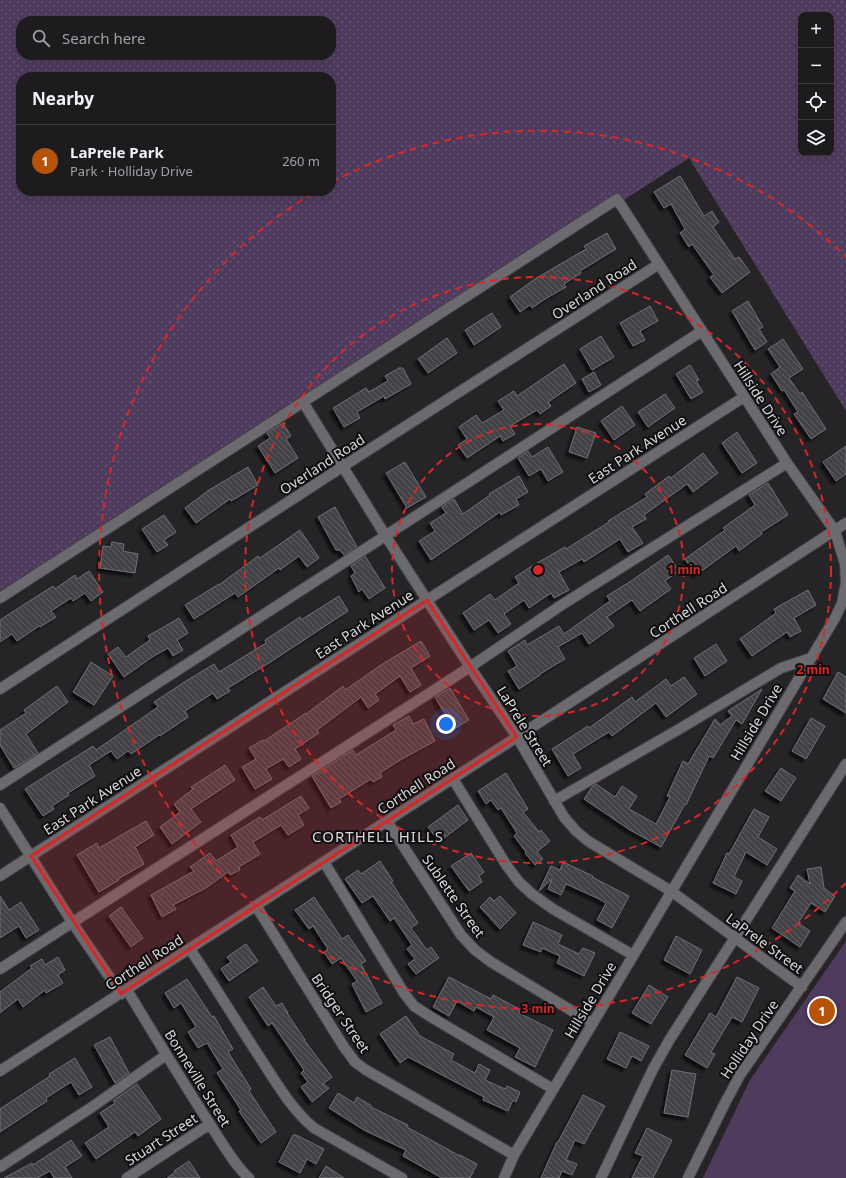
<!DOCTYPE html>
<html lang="en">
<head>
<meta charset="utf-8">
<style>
  body { margin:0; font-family:"Noto Sans",sans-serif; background:#2a282b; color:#f1f3f6 }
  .controls { position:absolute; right:12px; top:12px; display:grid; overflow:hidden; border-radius:8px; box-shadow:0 4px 16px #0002 }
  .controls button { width:36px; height:36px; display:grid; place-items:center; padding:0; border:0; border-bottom:1px solid #3b393c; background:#1d1b1e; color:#f1f3f6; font:20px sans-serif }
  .you { position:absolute; left:446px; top:724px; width:14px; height:14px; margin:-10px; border:3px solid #fff; border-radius:50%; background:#1a73e8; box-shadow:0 0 0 6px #1a73e833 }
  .badge { display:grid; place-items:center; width:26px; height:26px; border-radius:50%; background:#b45309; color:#fff; font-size:13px; font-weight:700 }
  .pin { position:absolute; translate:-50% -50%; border:2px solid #fff; box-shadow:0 1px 4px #0006 }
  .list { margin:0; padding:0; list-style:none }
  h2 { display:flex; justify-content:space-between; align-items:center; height:52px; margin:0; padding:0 16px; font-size:17px }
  h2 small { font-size:13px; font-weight:400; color:#a0a1a4 }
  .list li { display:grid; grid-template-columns:26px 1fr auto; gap:12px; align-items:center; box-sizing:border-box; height:72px; padding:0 16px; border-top:1px solid #3b393c }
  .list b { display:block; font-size:15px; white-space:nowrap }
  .list p { margin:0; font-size:13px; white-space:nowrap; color:#a0a1a4 }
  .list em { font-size:13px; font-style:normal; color:#a0a1a4 }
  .icon { flex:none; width:22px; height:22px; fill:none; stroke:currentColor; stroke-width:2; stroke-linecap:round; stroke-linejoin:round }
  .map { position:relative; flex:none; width:846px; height:1178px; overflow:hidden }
  .search { position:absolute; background:#1d1b1e; box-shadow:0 4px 16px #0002; left:16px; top:16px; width:320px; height:44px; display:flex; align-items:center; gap:10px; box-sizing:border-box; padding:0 14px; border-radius:16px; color:#a0a1a4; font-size:15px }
  .panel { position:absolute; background:#1d1b1e; box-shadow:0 4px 16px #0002; left:16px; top:72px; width:320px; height:124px; border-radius:16px }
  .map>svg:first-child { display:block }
  .grass { fill:url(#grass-dots); fill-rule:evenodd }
  .green { fill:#4f3b5d }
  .building { fill:url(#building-back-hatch); stroke:#716e73; filter:url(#shadow) }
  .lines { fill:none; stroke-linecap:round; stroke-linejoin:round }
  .minor-casing { stroke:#454246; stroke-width:12 }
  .minor { stroke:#6d6a6f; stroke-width:10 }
  .marked { fill:#d62828; fill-opacity:0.2; stroke:#d62828; stroke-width:3; stroke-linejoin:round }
  .ring { fill:none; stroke:#d62828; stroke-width:2; stroke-dasharray:7 5 }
  .labels { text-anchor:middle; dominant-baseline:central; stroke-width:4; stroke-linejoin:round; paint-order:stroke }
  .street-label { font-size:14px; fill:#dad8db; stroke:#0f0e10 }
  .neighbourhood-label { font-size:15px; letter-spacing:1px; fill:#dad8db; stroke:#0f0e10 }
  .centre { fill:#d62828; stroke:#0f0e10; stroke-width:2 }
  .ring-label { font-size:12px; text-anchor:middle; font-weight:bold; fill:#d62828; stroke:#0f0e10; stroke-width:4; stroke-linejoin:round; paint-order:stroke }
</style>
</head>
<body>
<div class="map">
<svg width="846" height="1178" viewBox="0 0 846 1178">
  <defs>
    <pattern id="grass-dots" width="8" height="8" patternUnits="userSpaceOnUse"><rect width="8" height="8" fill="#4f3b5d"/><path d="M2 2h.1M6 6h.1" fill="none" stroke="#685774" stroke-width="1.8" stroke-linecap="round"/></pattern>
    <pattern id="building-back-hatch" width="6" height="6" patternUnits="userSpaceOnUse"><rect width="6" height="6" fill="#454247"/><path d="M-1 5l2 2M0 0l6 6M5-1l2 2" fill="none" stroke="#5f5d61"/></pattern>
    <filter id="shadow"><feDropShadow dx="-3.5" dy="3.5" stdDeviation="1" flood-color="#0009"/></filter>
  </defs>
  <rect width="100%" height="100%" fill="#272428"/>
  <path class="grass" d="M0,0H846V411L689,158L0,602ZM801,15H831V153H801ZM21,21H331V55H21ZM21,77H331V191H21Z"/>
  <path class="green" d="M846,941V1178H703L750,1080Z"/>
  <path class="building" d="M680,176L704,216L712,211L719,222L713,227L735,259L739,257L750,272L722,293L710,277L714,275L692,244L689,247L680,233L685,229L671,204L664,208L654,192Z
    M607,233L616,249L580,271L581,273L564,284L566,287L545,299L532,308L530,305L520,312L510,297L535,279L586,249L584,246Z
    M748,301L763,327L759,329L767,342L755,350L732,311Z
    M650,306L658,321L640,331L645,340L633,346L620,323Z
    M492,313L501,327L474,345L465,330Z
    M601,336L614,357L592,370L580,349Z
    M447,338L457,353L428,373L418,359Z
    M783,339L803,369L789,378L800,394L802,392L826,429L811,439L794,414L798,412L784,390L782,391L771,374L780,367L768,349Z
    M564,364L576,383L548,402L551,406L540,414L537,410L510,426L515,434L503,441L500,436L467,458L458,445L467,439L459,427L476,415L482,423L504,410L498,401L514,391L517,396Z
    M690,365L699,380L696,381L703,392L691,399L676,374Z
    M399,368H403L411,384L385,399L384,396L357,412L360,418L344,427L333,408L366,388L369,392L388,381L385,376Z
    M594,372L601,385L589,392L582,379Z
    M665,394L675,408L648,427L638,412Z
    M622,406L635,425L614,440L601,421Z
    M283,423L291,436L286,439L298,458L275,473L258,446L270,438L267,433Z
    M577,427L596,433L587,458L569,452Z
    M737,432L757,463L742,473L722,443Z
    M846,446V474L836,481L823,462Z
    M548,447L563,472L548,481L541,469L529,476L518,458L528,451L532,457Z
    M703,453L718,473L693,492L687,484L644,515L646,519L632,527L643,543L628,552L620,539L584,562L582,559L559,572L569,590L554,598L551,593L529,608L524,600L504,614L511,624L498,633L489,620L474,630L463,613L490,594L495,600L519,583L515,577L532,566L565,547L566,549L609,522L608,521L647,497L645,494L669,476L671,478Z
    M405,462L426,497L407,508L386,473Z
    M248,467L258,485L231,501L230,499L196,523L185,508L209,490Z
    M519,476L528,492L516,499L519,505L501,515L500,512L431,560L419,541L435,531L430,523L446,513L442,507L454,499L463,514L490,495L489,494Z
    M768,483L788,515L761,532L762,534L739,551L736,546L696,575L685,559L725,530L723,528L755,505L749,495Z
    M335,507L357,547L344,555L340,550H336L318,517Z
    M164,515L176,532L164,540L168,545L157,552L142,529Z
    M300,530L319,558L307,567L299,556L280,570L279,568L238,597L235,593L194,619L185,605L219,584V585L258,556L260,558Z
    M112,542L124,544L123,551L138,554L135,573L100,568L103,546L111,547Z
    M668,555L679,571L665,581L671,589L640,611L632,600L607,617L614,626L589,644L582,633L558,647L565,659L540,674V675L519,689L508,671L517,666L508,651L525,640L527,645L559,626L564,634L610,601L607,596L631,581Z
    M365,556L385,588L369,599L362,589L359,592L351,576L355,573L351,566Z
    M89,571L103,592L91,601L85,593L73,601L71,598L51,611L56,617L40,627L39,626L17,641L12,634L0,642V620L53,586L55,589L75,575L77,579Z
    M808,590L816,605L794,618L801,631L790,637L787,632L752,656L740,639L776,613L774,609Z
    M339,596L348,611L269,663L228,688L230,691L217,699L213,693L185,711L188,717L160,736L159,735L131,754L128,751L117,759L111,751L89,765L95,776L68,793L69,795L52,806L54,809L43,816L25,789L93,746L96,750L158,707L154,702L186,681L214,664L219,672L266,643L265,640L300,617L301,620Z
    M179,618L188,633L177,640L183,650L173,656L168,648L152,657L124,677L108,654L118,647L126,657L150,640L148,636Z
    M421,641L430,656L411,668L421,685L410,692L400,676L375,694L379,700L368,708L361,697L317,730L319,733L295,749L301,759L289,767L283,759L266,769L272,779L255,789L242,767L256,759L249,748L263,740L264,741L306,713V714L343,686L345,690L384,663Z
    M716,644L727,661L705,676L694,658Z
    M91,662L113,676L94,705L73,692Z
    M838,672L846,677V713L823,699Z
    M684,677L697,694L666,717L656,703L612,736L609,732L573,754L581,768L568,776L552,749L588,726L589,728L632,697L635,702L666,679L671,686Z
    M57,686L68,702L26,734L38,753L14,768L0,745V730L26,713L24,710Z
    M450,688L469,720L454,729L435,697Z
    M762,689L742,724L736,720L713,758L709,756L686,805L685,804L661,847L630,830L584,799L592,787L596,784L615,797L622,786L637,796L629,809L656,824L670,797L667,796L683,761L688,764L715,719L720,725L732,716L728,711Z
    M409,716L413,724L424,719L435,741L402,759L380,773L382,777L373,782L371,779L339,799L341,802L331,808L312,776L353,750L356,755L396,730L393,725Z
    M811,718L825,726L806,759L792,751Z
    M225,765L235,780L191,809L201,822L172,844L160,827L180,812L174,804L193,789L191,787Z
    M781,768L796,778L781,801L765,791Z
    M506,773L528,809L523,812L539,832L541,830L550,841L537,852L543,859L535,865L525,853L526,852L514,836L517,833L501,808L498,810L491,800L486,804L478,791Z
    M301,796L309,808L298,815L304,825L288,835L281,825L253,842L260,854L239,867L240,870L230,875L228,872L206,888L173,905L176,909L162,917L151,895L194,871L190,867L210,853L216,861L238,847L231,835L260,817L262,820Z
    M458,805L468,820L439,842L428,827Z
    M754,809L769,817L758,837L777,849L767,865L746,852L734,877L742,881L736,894L713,883L727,853L729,854Z
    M146,821L154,835L135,847L144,864L118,879L119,880L99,892L77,855L97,843L99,848Z
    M471,853L484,872L479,876L482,882L469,891L451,866Z
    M380,861L393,881L391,882L418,923L411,928L427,950L431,947L439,958L416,974L408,964L415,959L407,949L412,945L394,918L390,921L373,896L362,903L345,879L358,870L361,874Z
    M563,862L593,876L592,877L629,896L612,928L597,920L606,903L597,898L566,884L561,895L548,889L552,879L539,891L551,866L560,870Z
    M821,867L824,888L835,896L825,912L811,903L798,923L810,931L800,947L772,928L795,891L790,888L798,875L810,884L807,869Z
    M0,896L9,910L21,902L39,930L26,938L19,926L0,938Z
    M500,896L516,913L500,929L480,907L490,897L494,901Z
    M314,897L342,939L348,935L366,961L361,964L382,1003L366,1012L352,984L357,981L341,958L332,964L324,952L328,949L313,926L309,929L295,910Z
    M121,907L143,938L131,947L109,916Z
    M533,922L562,935L558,944L579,954L583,948L595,953L584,976L557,963L560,956L542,948L541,952L523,945Z
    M676,936L702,950L690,974L664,960Z
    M246,944L258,961L229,981L221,969L231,962L227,957Z
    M58,957L65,970L58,975L63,983L46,993L45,990L23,1007L18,999L0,1013V992L32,968L30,966L42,959L45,965Z
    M449,977L491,999L493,995L521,1010L519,1013L553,1030L535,1067L515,1057L520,1048L487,1030L494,1017L476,1007L474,1011L457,1001L449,1016L433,1007Z
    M737,977L759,988L742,1022L732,1017L711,1052L715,1054L707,1068L685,1055L710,1013L716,1017Z
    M187,979L212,1017L214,1016L233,1049L228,1052L251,1089L249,1091L276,1132L261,1143L239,1111L241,1110L217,1073L223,1069L207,1043L198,1048L188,1032L196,1027L181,1003L174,1008L165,993Z
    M649,985L668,997L651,1024L632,1013Z
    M263,987L276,1006L282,1003L288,1013H287L305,1040H304L332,1077L323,1084L329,1088L312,1102L301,1087L308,1082L301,1073L304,1070L272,1023L268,1026L249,997Z
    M406,1016L420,1036L454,1054L451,1060L475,1073L479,1064L490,1070L485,1080L505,1089L507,1086L520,1092L516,1102L513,1100L508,1111L483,1100L484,1097L408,1057L400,1063L380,1034Z
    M620,1032L649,1046L641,1061L632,1056L626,1068L607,1059Z
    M110,1037L129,1073L115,1083L94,1045Z
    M75,1058L92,1087L79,1095L71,1082L46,1098L47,1101L0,1132V1109L50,1076L49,1074Z
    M672,1070L696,1074L688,1117L664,1113Z
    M137,1084L161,1119L138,1136L135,1132L96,1159L85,1143L109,1127L100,1113L115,1103L113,1101Z
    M338,1093L354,1103L357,1097L372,1106L371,1107L408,1125L407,1127L460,1156V1155L477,1164L470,1178H442L403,1156L406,1150L364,1130L329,1108Z
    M583,1095L605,1106L584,1144L575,1140L566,1160L577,1164L572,1175L562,1171L559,1178H541L557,1142H558Z
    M647,1128L672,1140L653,1178H632L643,1156L635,1153Z
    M293,1135H296L324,1149L316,1164L307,1159L300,1173L279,1162Z
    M71,1140L82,1156L65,1167L72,1178H54L50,1171L37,1178H4L32,1163L33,1165Z
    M189,1161L200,1178H167L175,1172L174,1171Z
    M326,1166L344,1178H319Z"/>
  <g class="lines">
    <defs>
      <path id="minor" d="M303,402L385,535L470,667L517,737L564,817L576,831L588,841L671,891L802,987
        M0,598L617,199L787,463L835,531L845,564L846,583L842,603L835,618L514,1155L504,1178
        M0,689L342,467L659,264
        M453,779L507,866L519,882L532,894L553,909L633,955
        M0,785L702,331
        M554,801L681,728L781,668L811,658
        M0,808L72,922L121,994
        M387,821L461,935L475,950L491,962L592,1023
        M324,862L404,993L414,1006L431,1017L553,1089
        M0,876L427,600L744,397
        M256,906L344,1047L355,1062L366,1070L514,1155
        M190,949C212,982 233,1016 255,1050C273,1077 289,1107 314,1128L402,1178
        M0,969L470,667L560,606L787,463
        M127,990C153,1033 179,1076 206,1118C218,1136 233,1164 249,1178
        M0,1071L517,737L846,523
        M0,1167L92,1107L166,1055
        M127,1178L210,1124
        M601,1178L653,1069L670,1039L846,764
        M688,1178L725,1103L740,1075L846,922"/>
    </defs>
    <use href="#minor" class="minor-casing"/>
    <use href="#minor" class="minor"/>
  </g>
  <path class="marked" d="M427,600L517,737L121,994L31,856Z"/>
  <g class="ring">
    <circle cx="538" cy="570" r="146"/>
    <circle cx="538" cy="570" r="293"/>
    <path d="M846 883A439 439 0 1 1 315 192M332 182A439 439 0 0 1 846 257"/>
  </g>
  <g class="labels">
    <g class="street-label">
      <text transform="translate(594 289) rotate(-33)">Overland Road</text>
      <text transform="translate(761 398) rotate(57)">Hillside Drive</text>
      <text transform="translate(637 449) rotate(-33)">East Park Avenue</text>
      <text transform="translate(322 464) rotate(-33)">Overland Road</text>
      <text transform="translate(688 610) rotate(-33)">Corthell Road</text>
      <text transform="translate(364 624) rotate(-33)">East Park Avenue</text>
      <text transform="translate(756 722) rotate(-59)">Hillside Drive</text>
      <text transform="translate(525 726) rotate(58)">LaPrele Street</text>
      <text transform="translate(416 786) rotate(-33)">Corthell Road</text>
      <text transform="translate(92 800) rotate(-33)">East Park Avenue</text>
      <text transform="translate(454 896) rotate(55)">Sublette Street</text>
      <text transform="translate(765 943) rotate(36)">LaPrele Street</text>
      <text transform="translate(144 962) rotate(-33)">Corthell Road</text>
      <text transform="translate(590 1000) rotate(-59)">Hillside Drive</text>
      <text transform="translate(341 1013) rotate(56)">Bridger Street</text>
      <text transform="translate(749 1039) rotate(-56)">Holliday Drive</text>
      <text transform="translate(198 1078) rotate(58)">Bonneville Street</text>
      <text transform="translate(161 1139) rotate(-33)">Stuart Street</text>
    </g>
    <g class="neighbourhood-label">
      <text x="378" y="836">CORTHELL HILLS</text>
    </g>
  </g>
  <circle cx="538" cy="570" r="6" class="centre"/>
  <g class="ring-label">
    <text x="684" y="574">1 min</text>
    <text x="813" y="674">2 min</text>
    <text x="538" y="1013">3 min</text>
  </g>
</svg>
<div class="controls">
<button>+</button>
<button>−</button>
<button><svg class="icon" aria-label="locate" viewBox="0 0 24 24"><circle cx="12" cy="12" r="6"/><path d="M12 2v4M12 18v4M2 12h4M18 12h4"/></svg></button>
<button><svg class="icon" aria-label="layers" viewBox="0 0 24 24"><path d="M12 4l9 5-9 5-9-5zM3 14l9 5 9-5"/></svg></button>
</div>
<div class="you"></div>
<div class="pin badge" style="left:822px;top:1011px">1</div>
<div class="search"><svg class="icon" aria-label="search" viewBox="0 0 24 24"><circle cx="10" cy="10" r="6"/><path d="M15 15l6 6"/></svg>Search here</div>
<section class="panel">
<h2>Nearby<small></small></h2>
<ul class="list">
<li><span class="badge">1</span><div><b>LaPrele Park</b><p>Park · Holliday Drive</p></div><em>260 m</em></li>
</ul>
</section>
</div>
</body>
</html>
